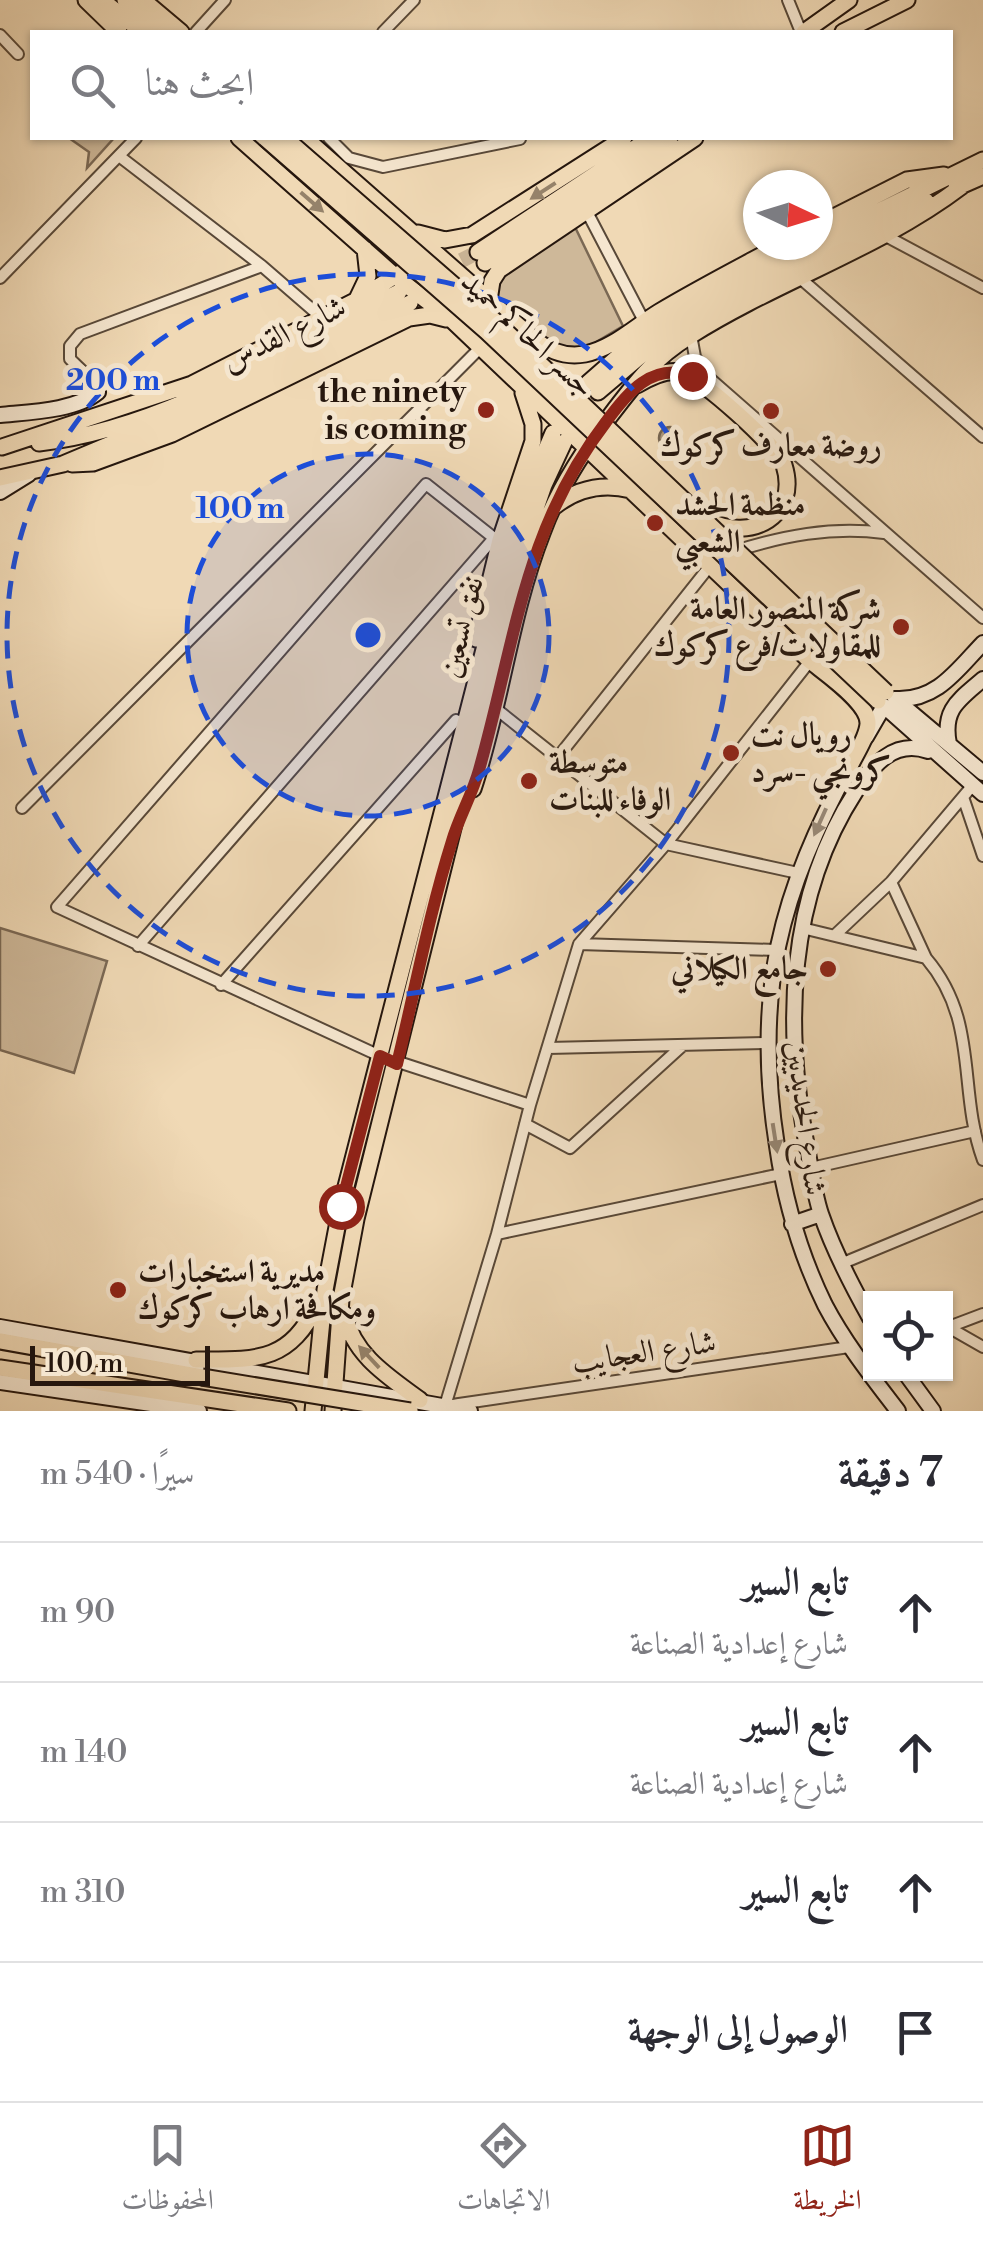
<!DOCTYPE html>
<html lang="ar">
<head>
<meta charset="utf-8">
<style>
  body { margin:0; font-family:"Libre Bodoni",Amiri,serif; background:#f2f2f3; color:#2b2b33; direction:rtl }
  .controls { position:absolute; right:30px; bottom:30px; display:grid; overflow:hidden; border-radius:0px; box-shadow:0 2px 8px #0004 }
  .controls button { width:90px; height:90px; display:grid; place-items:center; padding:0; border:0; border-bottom:2px solid #e1e1e2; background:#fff; color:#2b2b33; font:50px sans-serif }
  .compass { position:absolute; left:743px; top:170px; width:90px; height:90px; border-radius:50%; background:#fff; box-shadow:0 2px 8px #0004; rotate:94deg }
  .scale { position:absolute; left:30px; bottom:25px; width:180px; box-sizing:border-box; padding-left:10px; border:5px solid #26170e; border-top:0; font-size:28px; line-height:35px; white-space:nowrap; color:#26170e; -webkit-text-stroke:8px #f5e6cf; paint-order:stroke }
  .stop { position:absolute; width:30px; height:30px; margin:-22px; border:8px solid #8f2418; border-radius:50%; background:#fff }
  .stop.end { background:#8f2418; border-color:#fff; box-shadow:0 2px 10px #0008 }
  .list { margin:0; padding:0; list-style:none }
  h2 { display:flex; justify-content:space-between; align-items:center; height:130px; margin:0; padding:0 40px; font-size:42px }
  h2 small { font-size:32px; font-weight:400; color:#7c7c81 }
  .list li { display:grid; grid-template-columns:65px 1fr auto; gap:30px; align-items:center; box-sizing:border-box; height:140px; padding:0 40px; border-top:2px solid #e1e1e2 }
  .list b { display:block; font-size:38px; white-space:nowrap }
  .list p { margin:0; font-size:32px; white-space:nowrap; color:#7c7c81 }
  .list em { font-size:32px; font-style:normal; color:#7c7c81 }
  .icon { flex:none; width:55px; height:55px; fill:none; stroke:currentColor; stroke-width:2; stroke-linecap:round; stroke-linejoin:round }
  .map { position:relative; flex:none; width:983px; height:1411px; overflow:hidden; direction:ltr }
  .search { position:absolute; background:#fff; box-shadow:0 2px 8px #0004; left:30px; right:30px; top:30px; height:110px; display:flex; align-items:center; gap:25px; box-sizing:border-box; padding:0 35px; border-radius:0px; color:#7c7c81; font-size:38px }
  .sheet { height:690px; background:#fff }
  nav { display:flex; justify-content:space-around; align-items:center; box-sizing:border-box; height:140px; border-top:2px solid #e1e1e2; background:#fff; font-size:28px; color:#7c7c81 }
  nav a { display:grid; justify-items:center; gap:5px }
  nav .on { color:#8f2418 }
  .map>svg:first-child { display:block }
  .green { fill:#ceb899; stroke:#7a6854; stroke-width:2.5 }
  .water { fill:#ab977c; stroke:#766450; stroke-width:2.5 }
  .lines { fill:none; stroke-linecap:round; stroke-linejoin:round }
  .primary-tunnel { stroke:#c8b294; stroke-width:15; stroke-dasharray:15 8; stroke-linecap:butt }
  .street-casing { stroke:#584838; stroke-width:14 }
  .secondary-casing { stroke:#26170e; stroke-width:18 }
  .primary-casing { stroke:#26170e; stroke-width:19 }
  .street { stroke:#f5e6cf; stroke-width:10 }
  .secondary { stroke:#f5e6cf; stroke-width:14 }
  .primary { stroke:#f0d9b5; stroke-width:15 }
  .primary-bridge-casing { stroke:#26170e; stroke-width:19; stroke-linecap:butt }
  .primary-bridge { stroke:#f0d9b5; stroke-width:15 }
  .oneway { fill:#95826a }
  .oneway2 { fill:#988978 }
  .route { stroke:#8f2418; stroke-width:12 }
  .ring { fill:none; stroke:#1d4ed8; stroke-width:5; stroke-dasharray:18 12 }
  .poi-dot { fill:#8f2418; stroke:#f5e6cf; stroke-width:4 }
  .labels { text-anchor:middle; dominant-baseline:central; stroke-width:10; stroke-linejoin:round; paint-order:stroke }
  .street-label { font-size:32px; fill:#26170e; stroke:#f5e6cf }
  .poi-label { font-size:32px; font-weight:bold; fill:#26170e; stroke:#f5e6cf; text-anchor:start }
  .centre { fill:#1d4ed8; stroke:#f5e6cf; stroke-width:5 }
  .ring-label { font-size:30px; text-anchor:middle; font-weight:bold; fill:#1d4ed8; stroke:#f5e6cf; stroke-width:10; stroke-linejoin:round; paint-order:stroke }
</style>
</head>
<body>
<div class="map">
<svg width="983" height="1411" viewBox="0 0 983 1411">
  <rect width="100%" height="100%" fill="#f0d9b5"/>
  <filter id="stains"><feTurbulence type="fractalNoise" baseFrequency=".002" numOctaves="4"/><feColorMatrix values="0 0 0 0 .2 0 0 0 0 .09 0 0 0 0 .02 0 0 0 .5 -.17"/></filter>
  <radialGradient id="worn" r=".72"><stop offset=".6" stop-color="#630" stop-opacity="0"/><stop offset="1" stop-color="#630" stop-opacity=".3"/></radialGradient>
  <path class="green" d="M69,138H114L87,168L89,152Z
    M574,225L623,326L576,354L560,348L489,301L492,281Z
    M0,928L107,961L74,1073L0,1050Z"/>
  <path class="water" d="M659 438a11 11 0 1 1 22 0a11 11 0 1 1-22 0Z"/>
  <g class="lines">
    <path class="primary-tunnel" d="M441,271L478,252"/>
    <defs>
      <path id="street" d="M788,0L801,32
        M196,32L225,0
        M383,32L414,0
        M0,35L18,54
        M329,138L349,158L383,167L520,139
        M119,156L262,266L322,318
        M586,210L644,321
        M884,235L983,288
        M0,278L136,138
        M800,278L983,437
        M691,335L695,357L707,376L983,618
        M97,385L70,359V346L80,334L262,266
        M500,540L494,538L426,484L57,907L380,1056L530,1105
        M732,552C782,536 832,526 884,533
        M810,661L666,844L579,944L530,1105L497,1234L445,1406L849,1347
        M495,708L666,844L798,873
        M558,757L713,562
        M963,797L983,856
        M22,808L481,347
        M891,882L926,958
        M802,928L926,958C980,1021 957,1089 983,1160
        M835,935L891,882L973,785
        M579,944L776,950
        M138,946L494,538
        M221,985L456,720
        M548,1048L766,1043
        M525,1124L570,1148L682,1046
        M811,1168L975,1131
        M497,1234L781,1174
        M843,1263L983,1205
        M948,1327L983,1347
        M946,1328L983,1314"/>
      <path id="secondary" d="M0,415C29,412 75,411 98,392L97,385
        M0,492L29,474
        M895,699L983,773
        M896,699C937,701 957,670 983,643
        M866,737L884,706L983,794
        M949,744C942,709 959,700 983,679
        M853,760C779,893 753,994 777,1146C785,1202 800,1254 825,1305C845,1343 872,1377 898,1411
        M792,1224L821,1214
        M870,1318C852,1286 833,1249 821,1214C814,1193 811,1169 807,1147C784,1027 787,897 856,791C873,765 894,739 928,751
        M0,1327L470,1411
        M906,1374L933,1411
        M0,1382L199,1411"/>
      <path id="primary" d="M86,0L119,32
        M102,0L142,32
        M125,0L162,32
        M143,0L181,32
        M804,32L849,0
        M843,32L907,0
        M239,138L396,277L453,321L810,661C826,674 869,703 868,724C867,738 855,755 849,768
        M305,138L529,335C546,349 562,358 585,354C612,349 636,326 659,312C699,288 740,267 781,245
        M956,188L983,176
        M818,225L907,180L944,175
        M418,233L445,240L472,235L624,138
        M818,241L983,160
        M478,252L650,138
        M485,263L670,138
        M358,297L368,276L365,249
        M489,301L492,281L499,270L695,138
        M588,383L636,341L672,318L811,245
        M637,385C650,377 666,369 681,372C699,376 778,447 784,465C800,516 751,542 709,521
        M598,392L644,353L679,328L884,219L926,201
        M39,443C168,428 286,350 399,292
        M2,447L192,384L355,301L400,273
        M72,464L93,463L172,434L409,318L430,315L446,319
        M0,478L63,464L182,414L410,303
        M555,506C578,488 603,483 631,490
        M476,639L500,540L533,441V424L523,393
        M473,789C501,705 510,615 542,533C558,489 582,452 610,416C635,383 654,358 690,336C777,281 879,249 962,186
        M345,1315C353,1355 389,1377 420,1400
        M0,1341L202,1377
        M196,1360C257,1360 289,1363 318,1303
        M0,1368L288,1411
        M313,1411L325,1290L341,1206L510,548L525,499L553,433
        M333,1411L341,1299L356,1219L523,546L544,485L564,442"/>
    </defs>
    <use href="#street" class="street-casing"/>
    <use href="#secondary" class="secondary-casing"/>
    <use href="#primary" class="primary-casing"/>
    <use href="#street" class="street"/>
    <use href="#secondary" class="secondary"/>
    <use href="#primary" class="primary"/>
    <defs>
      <path id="primary-bridge" d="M265,138L486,331L878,701
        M285,138L495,321L886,692
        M202,1377L410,1411"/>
    </defs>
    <use href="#primary-bridge" class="primary-bridge-casing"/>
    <use href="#primary-bridge" class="primary-bridge"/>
  </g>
  <defs><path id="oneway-solid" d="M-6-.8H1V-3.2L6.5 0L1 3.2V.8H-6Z" transform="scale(2.5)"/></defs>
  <g class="oneway">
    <use href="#oneway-solid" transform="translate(543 191) rotate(147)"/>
    <use href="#oneway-solid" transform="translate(312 202) rotate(41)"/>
    <use href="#oneway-solid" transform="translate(369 1357) rotate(-133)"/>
  </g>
  <g class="oneway2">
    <use href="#oneway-solid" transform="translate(820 822) rotate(114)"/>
    <use href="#oneway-solid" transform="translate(775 1138) rotate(81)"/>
  </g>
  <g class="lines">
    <path class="route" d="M341,1206L380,1056L397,1064C415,990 429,914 452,841C459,817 472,795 479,770C515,644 523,530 606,422C627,393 652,362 692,376"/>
  </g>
  <circle cx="368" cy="635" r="181" fill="#1d4ed8" fill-opacity=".12"/>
  <g class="ring">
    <circle cx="368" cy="635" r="181"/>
    <circle cx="368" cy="635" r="361"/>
  </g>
  <g class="poi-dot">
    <circle cx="486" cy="410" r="10"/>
    <circle cx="771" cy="411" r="10"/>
    <circle cx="655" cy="523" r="10"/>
    <circle cx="901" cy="627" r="10"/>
    <circle cx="731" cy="753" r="10"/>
    <circle cx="529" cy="781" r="10"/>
    <circle cx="828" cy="969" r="10"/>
    <circle cx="118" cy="1290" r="10"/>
  </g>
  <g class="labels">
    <g class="street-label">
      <text transform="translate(284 334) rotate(-26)">شارع القدس</text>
      <text transform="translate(528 334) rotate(43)">جسر الحاكم حميد</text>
      <text transform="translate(461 627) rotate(-76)">نفق تسعين</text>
      <text transform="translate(806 1118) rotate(83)">شارع الحديديين</text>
      <text transform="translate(644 1352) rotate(-8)">شارع العجايب</text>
    </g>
    <g class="poi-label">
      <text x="466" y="392" text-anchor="end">the ninety<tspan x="466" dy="37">is coming</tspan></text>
      <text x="771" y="446" text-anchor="middle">روضة معارف كركوك</text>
      <text x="675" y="505">منظمة الحشد<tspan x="675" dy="37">الشعبي</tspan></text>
      <text x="881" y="609" text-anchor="end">شركة المنصور العامة<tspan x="881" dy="37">للمقاولات/فرع كركوك</tspan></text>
      <text x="751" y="735">رويال نت<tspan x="751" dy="37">كرونجي -سرد</tspan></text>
      <text x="549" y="763">متوسطة<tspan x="549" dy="37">الوفاء للبنات</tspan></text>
      <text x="808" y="969" text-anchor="end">جامع الكيلاني</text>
      <text x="138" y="1272">مديرية استخبارات<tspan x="138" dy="37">ومكافحة ارهاب كركوك</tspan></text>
    </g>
  </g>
  <circle cx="368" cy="635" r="15" class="centre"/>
  <g class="ring-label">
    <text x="113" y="390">200 m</text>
    <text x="240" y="518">100 m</text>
  </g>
  <rect width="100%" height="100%" filter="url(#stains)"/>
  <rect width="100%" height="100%" fill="url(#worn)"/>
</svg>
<div class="controls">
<button><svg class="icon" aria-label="locate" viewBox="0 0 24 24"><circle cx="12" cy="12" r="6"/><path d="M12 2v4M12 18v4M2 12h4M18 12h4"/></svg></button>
</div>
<svg class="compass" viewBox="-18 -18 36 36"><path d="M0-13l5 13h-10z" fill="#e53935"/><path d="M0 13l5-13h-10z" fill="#7c7c81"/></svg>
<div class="scale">100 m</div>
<div class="stop" style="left:341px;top:1206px"></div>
<div class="stop end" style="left:692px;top:376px"></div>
<div class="search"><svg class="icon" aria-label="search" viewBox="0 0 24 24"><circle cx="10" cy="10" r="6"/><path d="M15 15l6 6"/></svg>ابحث هنا</div>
</div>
<section class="sheet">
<h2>7 دقيقة<small>سيرًا · 540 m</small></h2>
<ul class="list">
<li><svg class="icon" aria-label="ahead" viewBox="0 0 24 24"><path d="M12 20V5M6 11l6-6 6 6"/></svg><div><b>تابع السير</b><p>شارع إعدادية الصناعة</p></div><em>90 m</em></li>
<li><svg class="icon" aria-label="ahead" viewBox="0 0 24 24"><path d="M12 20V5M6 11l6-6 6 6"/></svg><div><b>تابع السير</b><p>شارع إعدادية الصناعة</p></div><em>140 m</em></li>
<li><svg class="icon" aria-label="ahead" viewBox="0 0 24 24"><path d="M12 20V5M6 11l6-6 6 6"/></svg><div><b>تابع السير</b></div><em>310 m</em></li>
<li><svg class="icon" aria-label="arrive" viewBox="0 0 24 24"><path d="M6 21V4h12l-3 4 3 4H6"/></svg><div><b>الوصول إلى الوجهة</b></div></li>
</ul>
</section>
<nav>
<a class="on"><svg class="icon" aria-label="map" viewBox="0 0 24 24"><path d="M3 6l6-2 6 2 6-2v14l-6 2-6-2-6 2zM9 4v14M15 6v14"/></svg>الخريطة</a>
<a><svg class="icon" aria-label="directions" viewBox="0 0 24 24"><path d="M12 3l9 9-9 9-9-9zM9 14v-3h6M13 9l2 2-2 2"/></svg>الاتجاهات</a>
<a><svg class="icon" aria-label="saved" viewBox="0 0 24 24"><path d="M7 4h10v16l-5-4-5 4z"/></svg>المحفوظات</a>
</nav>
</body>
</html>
